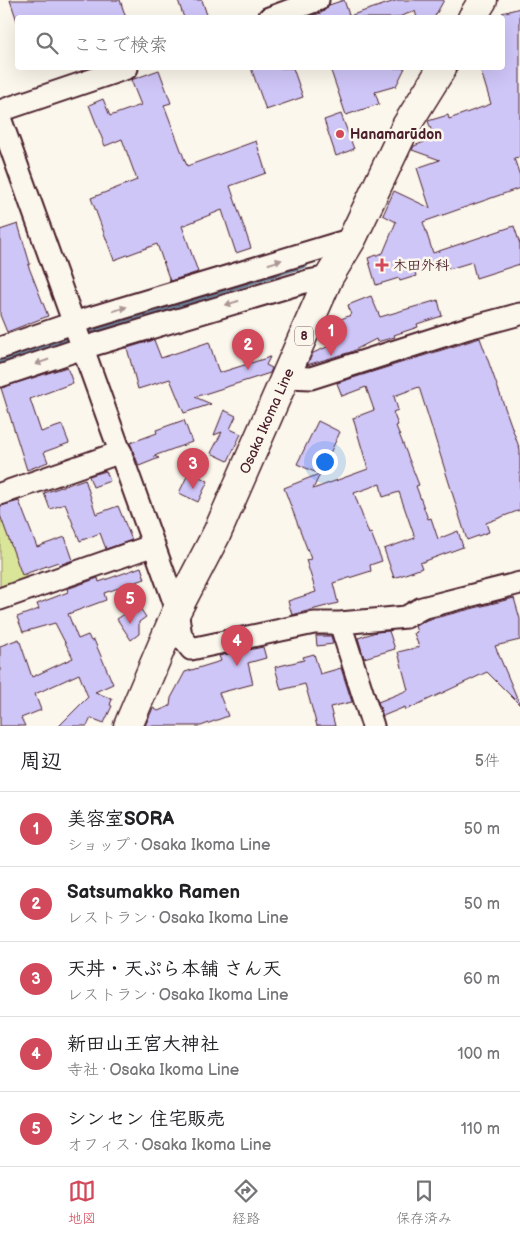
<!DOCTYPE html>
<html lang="ja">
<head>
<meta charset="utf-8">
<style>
  body { margin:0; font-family:"Balsamiq Sans","Klee One",sans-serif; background:#f2f2f2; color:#202124 }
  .you { position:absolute; left:324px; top:461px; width:18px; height:18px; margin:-12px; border:4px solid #fff; border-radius:50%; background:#1a73e8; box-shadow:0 0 0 8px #1a73e833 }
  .badge { display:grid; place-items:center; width:32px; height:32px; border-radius:50%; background:#d1495b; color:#fff; font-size:16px; font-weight:700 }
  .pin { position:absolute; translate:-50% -41px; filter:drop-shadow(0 1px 2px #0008) }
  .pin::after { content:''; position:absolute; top:26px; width:18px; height:15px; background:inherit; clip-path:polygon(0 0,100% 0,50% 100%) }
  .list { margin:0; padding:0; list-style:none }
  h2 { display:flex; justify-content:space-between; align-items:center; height:65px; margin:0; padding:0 20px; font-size:21px }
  h2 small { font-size:16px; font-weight:400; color:#757577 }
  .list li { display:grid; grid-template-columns:32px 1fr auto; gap:15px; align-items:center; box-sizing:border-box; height:75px; padding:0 20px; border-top:1px solid #e0e0e0 }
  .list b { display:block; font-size:19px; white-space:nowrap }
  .list p { margin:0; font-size:16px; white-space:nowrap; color:#757577 }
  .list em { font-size:16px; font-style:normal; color:#757577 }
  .icon { flex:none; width:28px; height:28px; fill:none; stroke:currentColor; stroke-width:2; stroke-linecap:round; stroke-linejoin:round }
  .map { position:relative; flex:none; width:520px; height:726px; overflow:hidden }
  .search { position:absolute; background:#fff; box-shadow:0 5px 20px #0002; left:15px; right:15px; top:15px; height:55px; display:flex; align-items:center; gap:12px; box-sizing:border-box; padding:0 18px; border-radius:5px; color:#757577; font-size:19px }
  .sheet { height:440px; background:#fff }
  nav { display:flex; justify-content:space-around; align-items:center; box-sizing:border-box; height:70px; border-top:1px solid #e0e0e0; background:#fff; font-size:14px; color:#757577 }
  nav a { display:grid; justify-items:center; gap:2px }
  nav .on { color:#d1495b }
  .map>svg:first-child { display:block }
  .green { fill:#d9e699; stroke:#928262 }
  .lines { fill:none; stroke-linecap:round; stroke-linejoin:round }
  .stream { stroke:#6d849b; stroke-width:4.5 }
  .building { fill:#cfc6f8; stroke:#4a1f2b }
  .minor-casing { stroke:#4a1f2b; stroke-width:25 }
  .major-casing { stroke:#4a1f2b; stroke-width:31 }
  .minor { stroke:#fbf7ec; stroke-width:21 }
  .major { stroke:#fbf7ec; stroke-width:28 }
  .oneway { fill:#ab9695 }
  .poi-dot { fill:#d1495b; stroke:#fbf7ec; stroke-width:2 }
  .labels { text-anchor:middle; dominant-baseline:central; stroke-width:5; stroke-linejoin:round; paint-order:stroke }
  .shield { fill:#fbf7ec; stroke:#7f6065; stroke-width:1 }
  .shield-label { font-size:12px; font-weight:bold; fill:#4a1f2b }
  .poi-label { font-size:14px; font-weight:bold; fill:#4a1f2b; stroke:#fbf7ec; text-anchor:start }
  .street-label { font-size:14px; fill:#4a1f2b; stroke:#fbf7ec }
</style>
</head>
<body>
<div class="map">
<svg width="520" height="726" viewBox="0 0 520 726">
  <rect width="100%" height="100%" fill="#fbf7ec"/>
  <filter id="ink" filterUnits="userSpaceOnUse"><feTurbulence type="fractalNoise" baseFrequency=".02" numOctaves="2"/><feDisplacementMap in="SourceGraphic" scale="10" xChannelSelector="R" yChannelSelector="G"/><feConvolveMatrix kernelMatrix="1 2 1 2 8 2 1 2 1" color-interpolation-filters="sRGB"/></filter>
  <g filter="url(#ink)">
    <path class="green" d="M0,500L28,582L0,593Z"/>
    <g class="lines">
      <path class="stream" d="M83,335L306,265
        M0,362L73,338"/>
    </g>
    <path class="building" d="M10,0H120L126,18H18L17,21Z
      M178,0H202L208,18H184Z
      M344,0L350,18H307L323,12L329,5Z
      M398,0H444L434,18H417L415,11L396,18H352V15Z
      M520,8V157L514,158L520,176V188L423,222L433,253L514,226L520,244V264L476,278L472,262L449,269L447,262L415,272L416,276L400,281L399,278L376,285L368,258L383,253L396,222L383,215L394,191L430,208L417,168L440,160L412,150L414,146L434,138L428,121L448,115L449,119L491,104L480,68H502V13Z
      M251,68H293L303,97L266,110Z
      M330,68H405L396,86L375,92L379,104L346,115Z
      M159,70L171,103L164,105L187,166L256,141L266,173L230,186L251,248L236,253L222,210L182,226L198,272L170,281L157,244L114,260L91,198L137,180L122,139L105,146L89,105L103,99L110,116L141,105L131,80Z
      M341,114L354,149L336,156L324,120Z
      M18,224L30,264L28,265L48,316L7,332L0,315V230Z
      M371,296L380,317L438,300L442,316L417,324L418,327L394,335L395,337L377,342L376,339L351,352L307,365L313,353L334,344L326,325L351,315L348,305Z
      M480,338L520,450V510L486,523L489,532L467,540L419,387L394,396L398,410L393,412L398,425L396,426L419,485L416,486L428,519L431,518L438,539L458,531L463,547L420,563L422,568L394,578L384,549L415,538L399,492L383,497L380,484L354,493L369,534L371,533L382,561L370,565L371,571L333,583L338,603L292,615L288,601L316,592L306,560L311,559L284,488L319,474L297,464L318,421L340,432L313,489L368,469L353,418L374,410L366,387L342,396L337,383Z
      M154,340L161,358L209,342L219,373L270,357L266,365L272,368L270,373L195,397L211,404L184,413L170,379L138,389L127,348Z
      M67,367L73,383L30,399L41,432L62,425L69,443L44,452L48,462L27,470L1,388Z
      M224,410L236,416L230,429L241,434L228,461L211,453L222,432L214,435Z
      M184,420L192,442L154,456L159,458L139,466L130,443L157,433L156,430Z
      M106,471L110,481L93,487L89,476Z
      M189,472L208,481L198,502L179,493Z
      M85,479L96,514L118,506L132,540L106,549L100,533L80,541L65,504L50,509L44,493Z
      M19,501L37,547L65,537L73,560L59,565L58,562L22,575L0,515V506Z
      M141,567L145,579L104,593L106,600L68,614L78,639L88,635L91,641L94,640L113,684L95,692L112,699L110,705L112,706L104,723L91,718L87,726H59L88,697L79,674L35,694L41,710L21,718L25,726H0V646L19,639L32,677L73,658L55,623L23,632L17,617L39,609L37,604L68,592L67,589L98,578L99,582Z
      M514,598L520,619V640L495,646L520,705L487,672L406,710L405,707L383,716L378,702L408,690L398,652L419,647L414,633L417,632L415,626L427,620Z
      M138,605L146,617L139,622V634L131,640L117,619Z
      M389,631L395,649L364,658L358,638L376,632Z
      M316,636H331L333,644L317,646Z
      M263,647L266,658L248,663L253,684L219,693L228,716L201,726H145L153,708L158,711L170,706L171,698L185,672L221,661L219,656Z
      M314,654L320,674L341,668L352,702L330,707L335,726H317L305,684L281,690L275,667L304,660L303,657Z"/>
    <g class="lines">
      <defs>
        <path id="minor" d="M269,18L318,0
          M0,111L127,68
          M0,118L177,610L181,636L191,649L314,623H340L406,617L422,608L520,583
          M0,348L73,323L352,239
          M0,376L83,348L308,281L329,277
          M287,377L311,378L468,328L520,314
          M0,494L121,452
          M0,599L154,545
          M340,623L373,726"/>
        <path id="major" d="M472,18L483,0
          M128,726L177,610L217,533L329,277L352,239L406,126L442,68"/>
      </defs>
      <use href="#minor" class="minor-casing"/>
      <use href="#major" class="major-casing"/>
      <use href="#minor" class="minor"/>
      <use href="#major" class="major"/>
    </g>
    <defs><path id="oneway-solid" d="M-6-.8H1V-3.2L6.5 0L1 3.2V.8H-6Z" transform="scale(1.25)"/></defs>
    <g class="oneway">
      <use href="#oneway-solid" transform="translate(275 262) rotate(-17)"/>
      <use href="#oneway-solid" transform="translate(232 303) rotate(163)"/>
      <use href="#oneway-solid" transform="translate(120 309) rotate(-17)"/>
      <use href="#oneway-solid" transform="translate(42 362) rotate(161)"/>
    </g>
  </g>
  <g class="poi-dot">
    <circle cx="340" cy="134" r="5"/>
    <path d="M379.5 257.5h5v5h5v5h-5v5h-5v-5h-5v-5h5z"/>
  </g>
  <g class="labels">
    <rect class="shield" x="295" y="326.5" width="18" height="19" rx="4"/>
    <g class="shield-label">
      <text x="304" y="336">8</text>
    </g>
    <g class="poi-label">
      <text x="350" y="134">Hanamarūdon</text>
      <text x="393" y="265">木田外科</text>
    </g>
    <g class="street-label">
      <text transform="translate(267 421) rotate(-66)">Osaka Ikoma Line</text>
    </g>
  </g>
</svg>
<div class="you"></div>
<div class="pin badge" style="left:331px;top:356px">1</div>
<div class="pin badge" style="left:248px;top:370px">2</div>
<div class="pin badge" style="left:193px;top:489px">3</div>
<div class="pin badge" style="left:237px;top:666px">4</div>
<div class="pin badge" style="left:130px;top:624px">5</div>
<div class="search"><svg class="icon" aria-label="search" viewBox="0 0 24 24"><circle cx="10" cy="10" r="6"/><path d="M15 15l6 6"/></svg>ここで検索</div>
</div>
<section class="sheet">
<h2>周辺<small>5件</small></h2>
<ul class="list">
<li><span class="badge">1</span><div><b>美容室SORA</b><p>ショップ · Osaka Ikoma Line</p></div><em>50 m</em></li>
<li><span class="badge">2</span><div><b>Satsumakko Ramen</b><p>レストラン · Osaka Ikoma Line</p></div><em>50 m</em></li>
<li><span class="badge">3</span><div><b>天丼・天ぷら本舗 さん天</b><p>レストラン · Osaka Ikoma Line</p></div><em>60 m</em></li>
<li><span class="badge">4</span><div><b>新田山王宮大神社</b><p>寺社 · Osaka Ikoma Line</p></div><em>100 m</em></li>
<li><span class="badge">5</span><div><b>シンセン 住宅販売</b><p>オフィス · Osaka Ikoma Line</p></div><em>110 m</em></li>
</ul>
</section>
<nav>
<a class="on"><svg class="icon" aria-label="map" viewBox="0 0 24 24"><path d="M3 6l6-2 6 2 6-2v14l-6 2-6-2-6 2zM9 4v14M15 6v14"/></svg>地図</a>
<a><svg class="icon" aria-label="directions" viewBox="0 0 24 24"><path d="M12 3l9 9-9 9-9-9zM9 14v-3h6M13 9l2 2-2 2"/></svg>経路</a>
<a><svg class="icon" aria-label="saved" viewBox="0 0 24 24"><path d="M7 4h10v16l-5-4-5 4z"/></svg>保存済み</a>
</nav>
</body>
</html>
